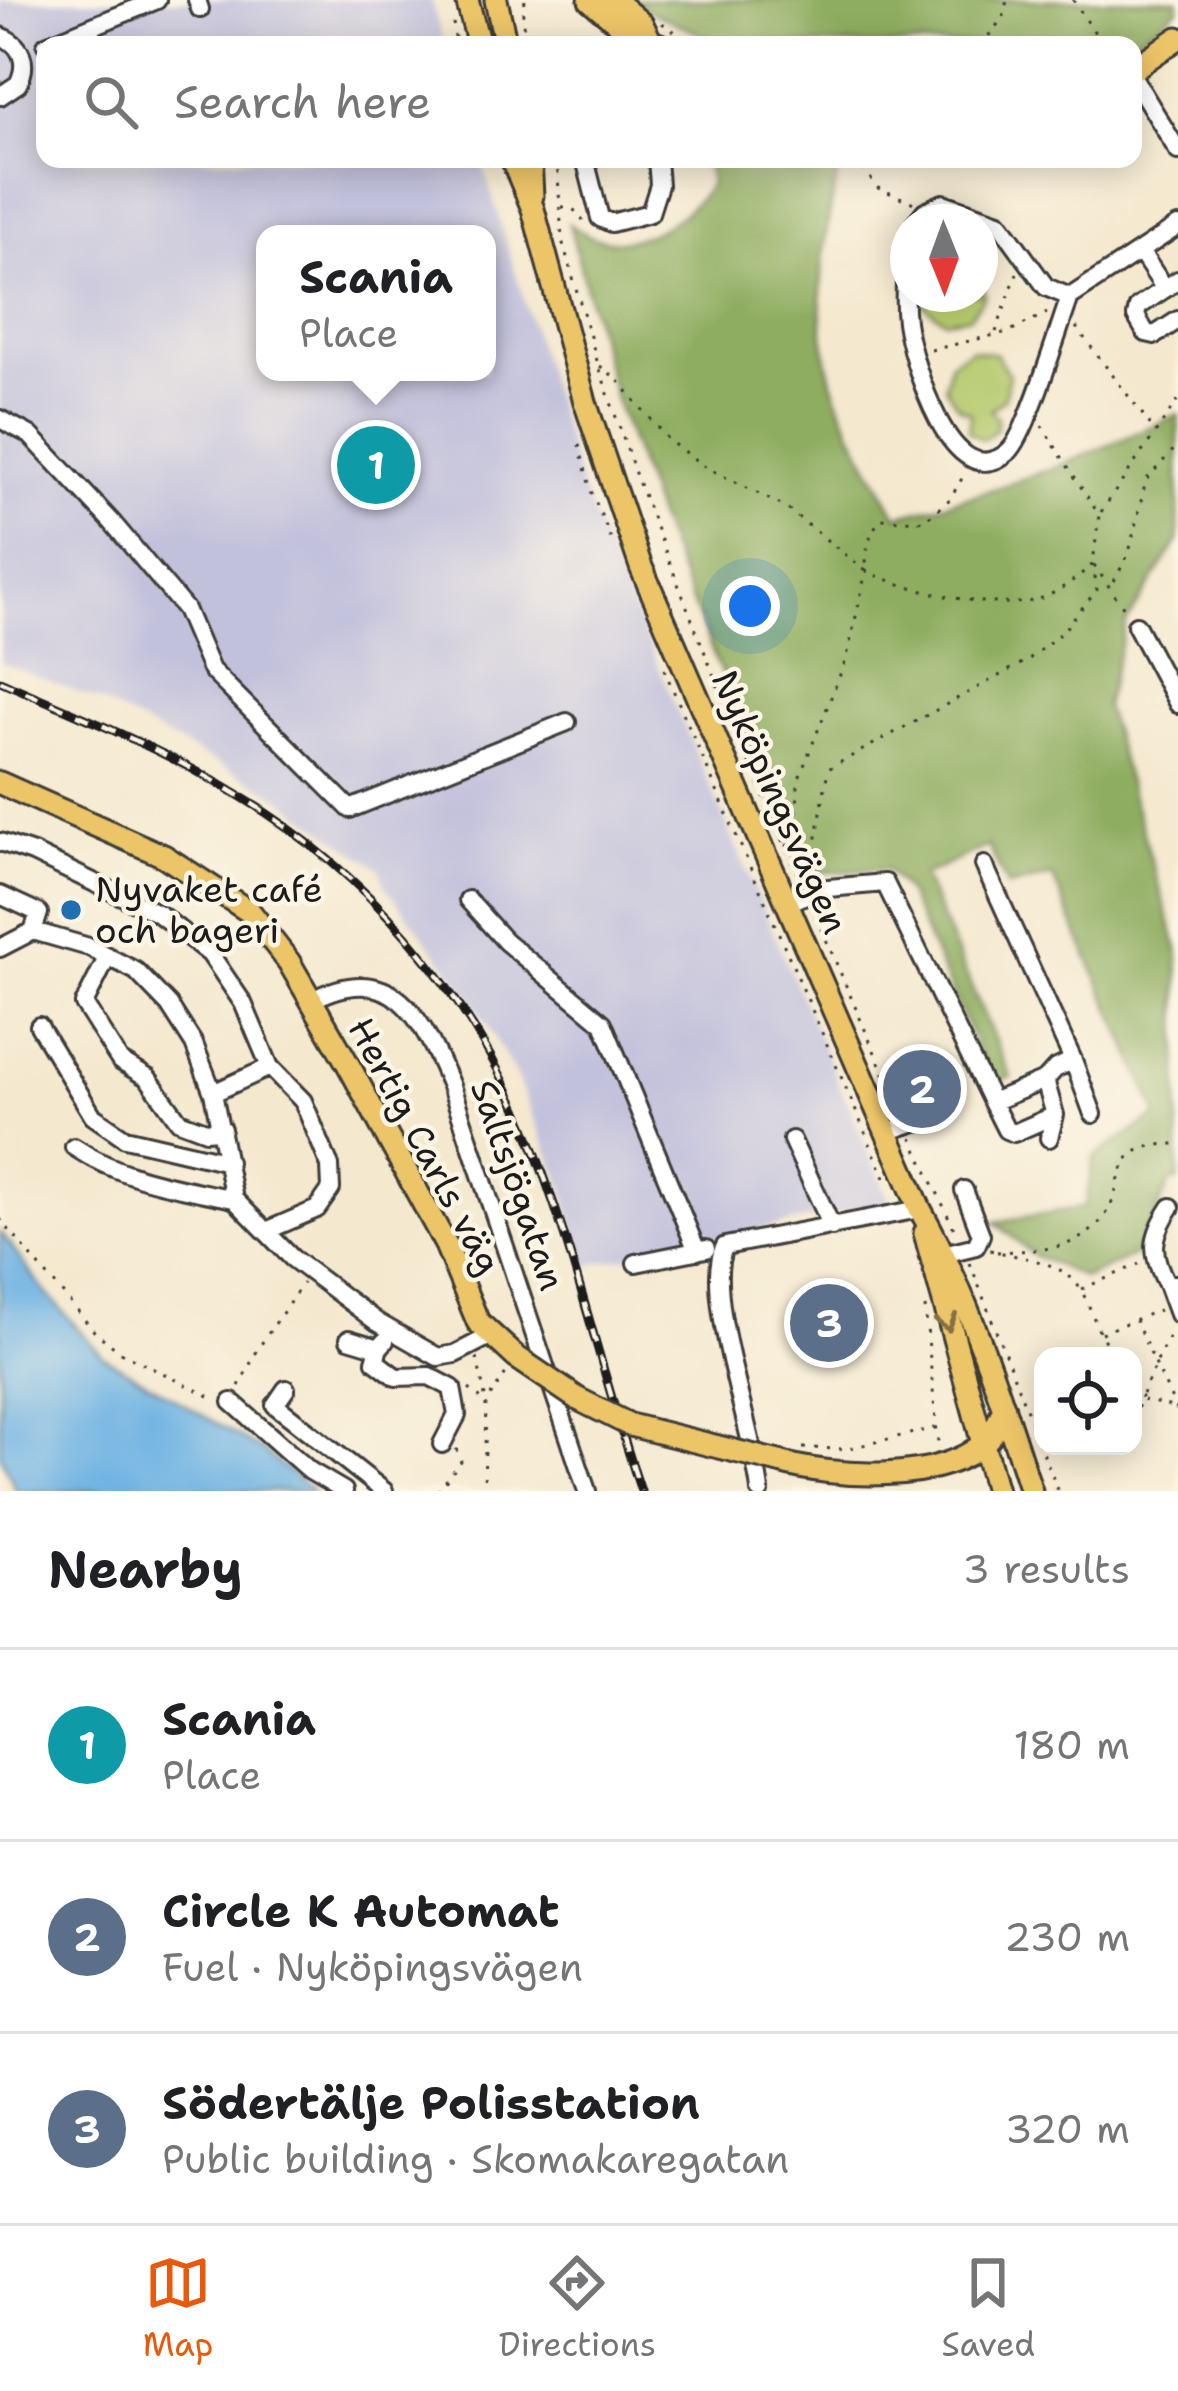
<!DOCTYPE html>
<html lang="en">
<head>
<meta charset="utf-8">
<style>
  body { margin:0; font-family:"Shantell Sans",sans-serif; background:#f2f2f2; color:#202124 }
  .controls { position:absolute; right:36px; bottom:36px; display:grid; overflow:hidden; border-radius:24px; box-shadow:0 6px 30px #0003 }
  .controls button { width:108px; height:108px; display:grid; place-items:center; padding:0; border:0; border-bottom:3px solid #e0e0e0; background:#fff; color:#202124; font:60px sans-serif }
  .compass { position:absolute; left:890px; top:204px; width:108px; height:108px; border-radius:50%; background:#fff; box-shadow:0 6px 30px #0003; rotate:179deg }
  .you { position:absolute; left:750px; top:606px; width:42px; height:42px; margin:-30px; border:9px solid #fff; border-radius:50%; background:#1a73e8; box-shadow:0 0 0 18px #1a73e833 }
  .badge { display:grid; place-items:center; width:78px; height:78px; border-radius:50%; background:#ea580c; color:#fff; font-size:39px; font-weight:700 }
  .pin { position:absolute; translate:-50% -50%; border:6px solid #fff; box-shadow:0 3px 12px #0006 }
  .popup { position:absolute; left:256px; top:225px; width:240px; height:156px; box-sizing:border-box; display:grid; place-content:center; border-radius:24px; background:#fff; filter:drop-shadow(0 3px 9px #0005); font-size:39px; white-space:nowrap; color:#757577 }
  .popup b { font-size:45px; color:#202124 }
  .popup::after { content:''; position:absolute; left:50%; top:100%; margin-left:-24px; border:24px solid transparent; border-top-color:#fff }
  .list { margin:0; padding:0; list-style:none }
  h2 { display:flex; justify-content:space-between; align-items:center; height:156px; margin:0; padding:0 48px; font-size:51px }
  h2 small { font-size:39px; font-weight:400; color:#757577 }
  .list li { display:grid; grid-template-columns:78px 1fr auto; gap:36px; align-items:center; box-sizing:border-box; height:192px; padding:0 48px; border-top:3px solid #e0e0e0 }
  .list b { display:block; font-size:45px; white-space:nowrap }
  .list p { margin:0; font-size:39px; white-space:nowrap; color:#757577 }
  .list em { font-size:39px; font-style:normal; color:#757577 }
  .icon { flex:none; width:66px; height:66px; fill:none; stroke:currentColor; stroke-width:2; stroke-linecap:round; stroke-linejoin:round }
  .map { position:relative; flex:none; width:1178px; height:1491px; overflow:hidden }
  .search { position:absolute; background:#fff; box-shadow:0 6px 30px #0003; left:36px; right:36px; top:36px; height:132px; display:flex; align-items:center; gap:30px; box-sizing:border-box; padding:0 42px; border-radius:24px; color:#757577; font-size:45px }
  .sheet { height:732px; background:#fff }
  nav { display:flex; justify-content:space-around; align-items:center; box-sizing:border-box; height:168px; border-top:3px solid #e0e0e0; background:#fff; font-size:33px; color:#757577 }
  nav a { display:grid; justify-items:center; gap:6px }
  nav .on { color:#ea580c }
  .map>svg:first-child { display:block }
  .industrial { fill:#c2c1dc; fill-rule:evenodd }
  .green { fill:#b4c96c; stroke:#687244; stroke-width:3 }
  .forest { fill:#8fad60; stroke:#56643e; stroke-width:3 }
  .water { fill:#6eb2e3; stroke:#456780; stroke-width:3 }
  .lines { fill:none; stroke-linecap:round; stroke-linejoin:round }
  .minor-casing { stroke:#3c3b37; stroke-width:22 }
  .major-casing { stroke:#3c3b37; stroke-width:27 }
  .path { stroke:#3c3b37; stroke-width:3; stroke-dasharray:3 9; stroke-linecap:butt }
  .minor { stroke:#fff; stroke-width:16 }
  .major { stroke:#ecc569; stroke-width:21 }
  .rail-casing { stroke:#1c1c1c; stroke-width:9 }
  .rail { stroke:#fcf5e5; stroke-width:4.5; stroke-dasharray:14; stroke-linecap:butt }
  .major-bridge-casing { stroke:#3c3b37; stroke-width:27; stroke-linecap:butt }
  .major-bridge { stroke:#ecc569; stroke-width:21 }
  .oneway { stroke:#847042 }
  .poi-dot { fill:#1f6fb2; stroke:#fcf5e5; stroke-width:4.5 }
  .labels { text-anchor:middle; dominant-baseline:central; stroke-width:9; stroke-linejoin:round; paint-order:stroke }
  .street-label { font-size:36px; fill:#1c1c1c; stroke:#fcf5e5 }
  .poi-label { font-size:36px; fill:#1c1c1c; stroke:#fcf5e5; text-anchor:start }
</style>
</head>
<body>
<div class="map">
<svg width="1178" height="1491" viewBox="0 0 1178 1491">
  <rect width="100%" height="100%" fill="#fcf5e5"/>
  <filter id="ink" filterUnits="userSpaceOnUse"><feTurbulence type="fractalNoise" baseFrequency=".00833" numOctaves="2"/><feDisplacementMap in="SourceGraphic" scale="24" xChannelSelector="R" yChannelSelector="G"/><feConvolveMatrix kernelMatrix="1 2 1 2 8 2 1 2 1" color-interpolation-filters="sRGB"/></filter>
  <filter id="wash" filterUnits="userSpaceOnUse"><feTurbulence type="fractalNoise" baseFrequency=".004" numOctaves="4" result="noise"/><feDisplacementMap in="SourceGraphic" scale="48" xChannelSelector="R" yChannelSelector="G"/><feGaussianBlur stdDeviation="2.7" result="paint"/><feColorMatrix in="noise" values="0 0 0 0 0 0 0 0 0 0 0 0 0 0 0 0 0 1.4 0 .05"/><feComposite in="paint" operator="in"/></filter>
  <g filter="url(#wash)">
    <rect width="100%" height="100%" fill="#f4e8ce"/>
    <path class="industrial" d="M0,0H431L444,45H45V159H481L581,488L890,1202L584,1266L563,1186L514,1072L472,998L385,886L380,869L268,790L95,699L0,662ZM265,234H487V372H265Z"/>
    <path class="green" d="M980,271L985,295L970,316L945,320L925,306L921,294H980Z
      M971,349L996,354L1009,375L1004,399L990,410L997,417V429L983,440L968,431L971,413L958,407L945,386L950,362Z"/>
    <path class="forest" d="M637,0H1178V9L1129,45H723L648,10Z
      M706,159H841C824,231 811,308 832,381C846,428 874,474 897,516C999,492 1084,458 1178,414V541L1126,623L1105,706L1178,950V1181L1170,1182L1140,1252L1085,1278L1033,1255L995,1222L1085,1207L1094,1157L1158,1115L1052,876L1008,887L988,846L923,876L1011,1077L993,1083L906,891L886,869L804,874L659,522L615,398L569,224C577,229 586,235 595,238C636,252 689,217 710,184Z"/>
    <path class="water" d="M0,1232L45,1292L103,1356L263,1451L313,1491H16L0,1453Z"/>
  </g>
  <g filter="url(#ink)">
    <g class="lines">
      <defs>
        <path id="minor" d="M197,0L200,9
          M0,36C22,44 29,63 18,84L0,96
          M46,45L157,0
          M1133,77L1178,151
          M585,159L600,218L611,223L650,213L659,185L657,159
          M916,222L925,211L943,203L999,222L1046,287L1070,297
          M908,248C905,273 903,297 906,322C911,358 952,502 1009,451C1027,435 1059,327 1070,297
          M1140,251L1165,289
          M1178,280L1138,307L1136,316L1146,333L1155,335L1178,320
          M1070,297L1178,226
          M0,419L30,435L111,521L185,609L211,670L350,809L567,722
          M1136,625L1178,704
          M0,842L33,853L159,914L210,954L243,1003L270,1067L303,1101L330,1166L331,1189L317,1209L266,1231
          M0,895L39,913L33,931
          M468,900L505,941L603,1023L697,1251
          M789,903L817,889L885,883L992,1102L1045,1080L1055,1069L1073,1060L984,865
          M0,948L33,931L89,947L136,971L169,1005L194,1044L213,1093L234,1199L292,1258L377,1322L438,1357L455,1354L490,1336
          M108,956L84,1004L120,1061L148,1078L179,1121L206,1131L222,1129
          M310,1001C394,956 422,1019 451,1086L587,1491
          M39,1026L93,1116L125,1138L228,1162
          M1073,1060L1093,1114
          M213,1093L270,1067
          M992,1102L1006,1130L1014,1133L1055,1115L1045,1080
          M889,1131L934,1116L937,1107L927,1080
          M1049,1138L1055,1115
          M792,1140L832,1227
          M74,1147C123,1180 177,1187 234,1199
          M1171,1207C1151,1237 1150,1253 1167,1284H1178
          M931,1257L976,1246L981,1235L964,1190
          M636,1263L706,1249
          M1167,1284L1178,1314
          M349,1339L379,1348L385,1341
          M379,1348L375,1361L396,1377L429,1376L452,1388L457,1415L442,1444
          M286,1389L275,1405L384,1491
          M232,1402L310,1471L344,1491
          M760,1491C755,1435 701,1288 725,1246L920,1209"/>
        <path id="major" d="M467,0L479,45
          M496,0L506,45
          M590,0L631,34L660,45
          M614,0L642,24L650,40
          M1133,69L1178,38
          M512,159L533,209L585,402L641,567L920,1209C969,1298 1000,1395 1031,1491
          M530,159L532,196
          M0,783L164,856L250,912L289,962L349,1066L446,1245L478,1322L516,1357
          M925,1233L996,1491
          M779,1462C834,1478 942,1484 986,1441C995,1432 999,1420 1004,1408"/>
      </defs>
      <use href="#minor" class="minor-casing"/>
      <use href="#major" class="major-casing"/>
      <path class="path" d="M525,0L522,18L527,45
        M1073,0L1103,45
        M453,23L456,45
        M662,23L695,45
        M981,45L1003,18L1007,0
        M557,159L562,240L598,364L636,476L735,730L801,881
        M855,159L878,188L914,203
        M562,207L573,209L583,220
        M1076,327L1155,431
        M996,332L1017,273
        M955,343L960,353
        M931,350L1008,332L1047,313
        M600,366L616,378L669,441L707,468L785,507L866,571C866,553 867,532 882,519L924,521L950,499L964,475
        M579,445L591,491L613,544
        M1101,512L1178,400
        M1094,565L1126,611
        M1114,581L1129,553L1146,480L1178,445
        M664,669L885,1178
        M787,847L797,815L798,781L847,657L866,571C907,590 981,608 1026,602C1051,599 1073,581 1092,565
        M811,874L828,769L1028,660L1062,632L1097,590L1093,563L1099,515L1042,426
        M812,907L901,1113
        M912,1138L956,1233
        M0,1219L94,1331L120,1352L215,1399
        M990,1250C1019,1258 1061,1260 1079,1287C1094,1310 1096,1337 1117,1356
        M997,1252C1028,1250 1062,1252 1088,1233C1139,1196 1093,1143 1178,1144
        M970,1263L1058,1491
        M1082,1289L1139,1264
        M925,1307L938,1442
        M1135,1320L1178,1413
        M1101,1333L1159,1310
        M477,1358L486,1401
        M239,1386L259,1347L303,1283
        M1133,1386L1143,1400L1133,1413
        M469,1389L485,1402
        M1142,1394L1171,1331
        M1143,1400L1173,1407
        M803,1448L846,1449L935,1428
        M0,1486L2,1491
        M438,1491L461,1461L456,1448
        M484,1491L486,1403L506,1373"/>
      <use href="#minor" class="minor"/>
      <use href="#major" class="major"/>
      <defs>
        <path id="rail" d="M0,681C80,716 163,749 238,795C366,872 467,989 525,1127C574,1244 600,1371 641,1491"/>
      </defs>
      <use href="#rail" class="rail-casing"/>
      <use href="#rail" class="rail"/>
      <defs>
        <path id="major-bridge" d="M516,1357L578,1399L630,1425L779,1462"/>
      </defs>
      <use href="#major-bridge" class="major-bridge-casing"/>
      <use href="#major-bridge" class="major-bridge"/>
    </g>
    <defs><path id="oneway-chevron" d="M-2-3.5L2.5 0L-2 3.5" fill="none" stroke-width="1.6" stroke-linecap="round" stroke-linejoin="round" transform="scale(3)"/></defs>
    <use class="oneway" href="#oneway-chevron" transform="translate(947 1323) rotate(74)"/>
  </g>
  <circle class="poi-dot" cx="71" cy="910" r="12"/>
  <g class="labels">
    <g class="street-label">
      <text transform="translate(780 802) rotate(66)">Nyköpingsvägen</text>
      <text transform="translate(425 1146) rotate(62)">Hertig Carls väg</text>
      <text transform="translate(518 1185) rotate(71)">Saltsjögatan</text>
    </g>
    <g class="poi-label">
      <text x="95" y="889">Nyvaket café<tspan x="95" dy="41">och bageri</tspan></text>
    </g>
  </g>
</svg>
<div class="controls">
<button><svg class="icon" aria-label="locate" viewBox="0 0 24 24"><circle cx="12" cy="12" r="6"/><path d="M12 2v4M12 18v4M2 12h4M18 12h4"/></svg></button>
</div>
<svg class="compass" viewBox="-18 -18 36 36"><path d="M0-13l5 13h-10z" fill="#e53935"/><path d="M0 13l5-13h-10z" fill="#757577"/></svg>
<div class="you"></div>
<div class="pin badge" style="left:376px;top:465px;background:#0f9aa8">1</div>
<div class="popup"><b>Scania</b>Place</div>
<div class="pin badge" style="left:922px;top:1089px;background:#5c6f8a">2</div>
<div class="pin badge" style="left:829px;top:1323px;background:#5c6f8a">3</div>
<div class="search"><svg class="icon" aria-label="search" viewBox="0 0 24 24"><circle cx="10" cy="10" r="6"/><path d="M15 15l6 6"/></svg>Search here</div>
</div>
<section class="sheet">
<h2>Nearby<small>3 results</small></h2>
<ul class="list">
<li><span class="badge" style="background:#0f9aa8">1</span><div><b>Scania</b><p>Place</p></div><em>180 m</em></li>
<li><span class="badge" style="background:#5c6f8a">2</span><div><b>Circle K Automat</b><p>Fuel · Nyköpingsvägen</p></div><em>230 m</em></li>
<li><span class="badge" style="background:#5c6f8a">3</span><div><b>Södertälje Polisstation</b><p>Public building · Skomakaregatan</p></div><em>320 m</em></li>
</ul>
</section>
<nav>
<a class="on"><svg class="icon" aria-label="map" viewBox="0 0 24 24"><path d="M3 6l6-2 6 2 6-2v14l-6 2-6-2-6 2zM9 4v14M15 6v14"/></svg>Map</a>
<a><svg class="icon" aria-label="directions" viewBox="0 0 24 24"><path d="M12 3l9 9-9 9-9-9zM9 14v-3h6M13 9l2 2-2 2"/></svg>Directions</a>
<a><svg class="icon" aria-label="saved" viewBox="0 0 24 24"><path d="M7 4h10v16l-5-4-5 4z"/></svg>Saved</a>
</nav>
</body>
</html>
